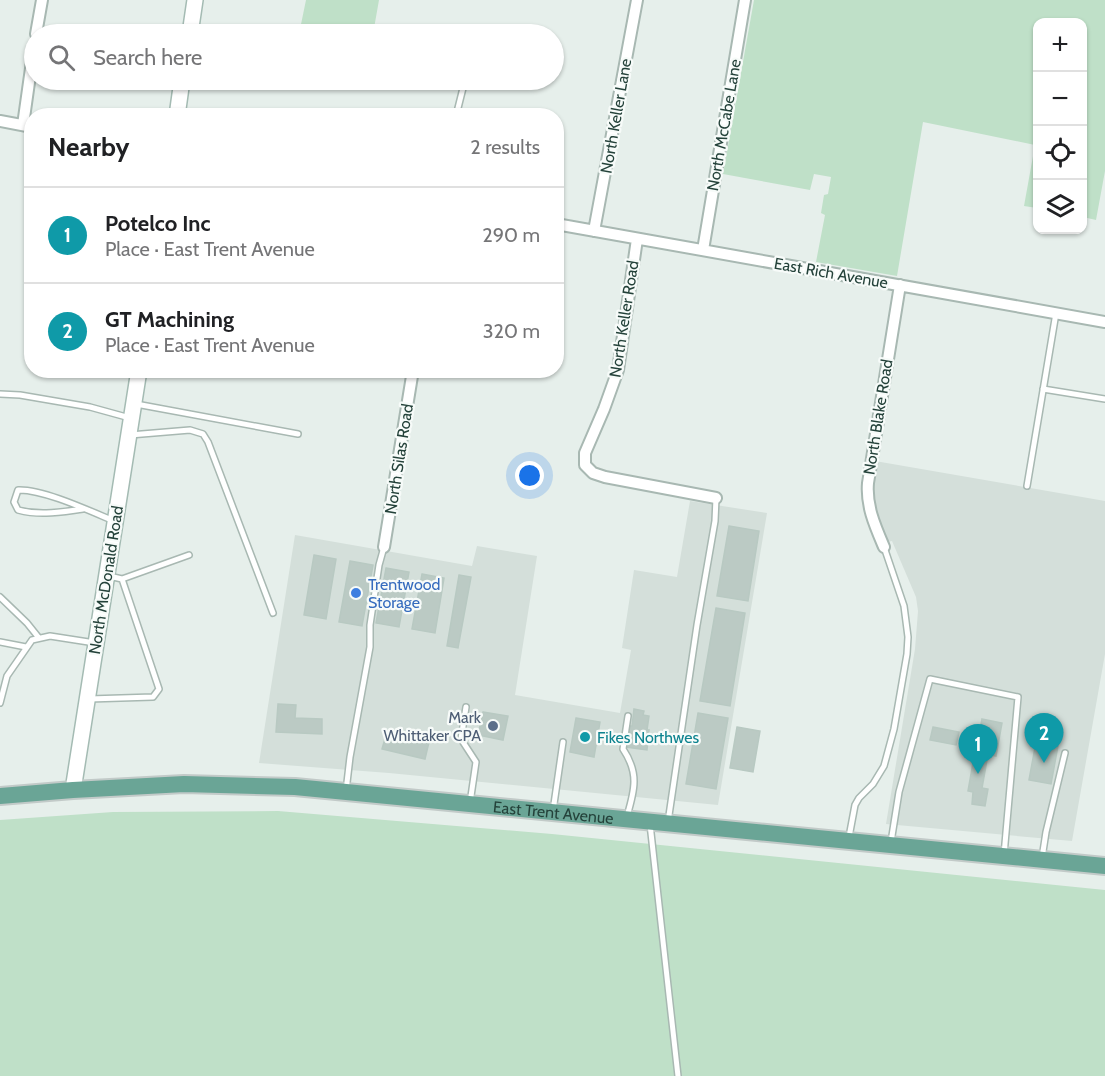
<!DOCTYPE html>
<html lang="en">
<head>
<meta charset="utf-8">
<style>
  body { margin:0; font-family:Cabin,sans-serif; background:#f2f2f2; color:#202124 }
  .controls { position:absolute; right:18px; top:18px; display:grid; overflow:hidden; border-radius:12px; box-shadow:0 2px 4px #0004 }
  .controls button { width:54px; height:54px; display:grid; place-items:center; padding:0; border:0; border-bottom:2px solid #e0e0e0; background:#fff; color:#202124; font:30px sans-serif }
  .you { position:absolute; left:530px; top:476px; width:21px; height:21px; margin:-15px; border:4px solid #fff; border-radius:50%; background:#1a73e8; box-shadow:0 0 0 9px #1a73e833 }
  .badge { display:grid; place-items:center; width:39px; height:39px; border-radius:50%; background:#b45309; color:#fff; font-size:20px; font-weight:700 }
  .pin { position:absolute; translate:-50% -50px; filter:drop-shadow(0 2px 3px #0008) }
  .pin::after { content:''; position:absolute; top:32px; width:21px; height:18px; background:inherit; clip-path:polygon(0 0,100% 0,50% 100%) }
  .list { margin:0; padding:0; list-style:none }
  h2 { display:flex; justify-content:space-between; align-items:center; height:78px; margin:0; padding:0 24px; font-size:26px }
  h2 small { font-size:20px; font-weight:400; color:#757577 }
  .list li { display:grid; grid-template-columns:39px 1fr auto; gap:18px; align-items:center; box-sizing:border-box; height:96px; padding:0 24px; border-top:2px solid #e0e0e0 }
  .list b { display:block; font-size:22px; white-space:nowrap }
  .list p { margin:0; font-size:20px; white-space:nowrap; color:#757577 }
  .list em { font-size:20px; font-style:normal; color:#757577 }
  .icon { flex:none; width:33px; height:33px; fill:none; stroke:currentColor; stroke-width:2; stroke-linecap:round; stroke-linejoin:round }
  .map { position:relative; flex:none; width:1105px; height:1076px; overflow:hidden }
  .search { position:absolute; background:#fff; box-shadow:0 2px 4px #0004; left:24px; top:24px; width:540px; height:66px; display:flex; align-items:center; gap:15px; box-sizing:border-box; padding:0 21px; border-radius:33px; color:#757577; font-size:22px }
  .panel { position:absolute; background:#fff; box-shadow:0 2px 4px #0004; left:24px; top:108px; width:540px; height:270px; border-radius:24px }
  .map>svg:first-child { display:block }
  .built { fill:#d4dfda }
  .green { fill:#bfe0c8 }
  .building { fill:#bbcac4; stroke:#b8c9c2; stroke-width:1.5 }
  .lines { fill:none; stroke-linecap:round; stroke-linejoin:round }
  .lane-casing { stroke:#a8b8b2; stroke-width:8 }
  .street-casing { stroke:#a8b8b2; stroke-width:14 }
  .secondary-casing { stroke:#a4bbb3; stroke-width:18 }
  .primary-casing { stroke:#c2cac8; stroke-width:20 }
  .lane { stroke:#fff; stroke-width:5 }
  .street { stroke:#fff; stroke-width:10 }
  .secondary { stroke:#fff; stroke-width:15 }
  .primary { stroke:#6aa596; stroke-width:16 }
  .shop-dot { fill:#3f7fe0; stroke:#f7fbf9; stroke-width:2 }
  .service-dot { fill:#5c6f8a; stroke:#f7fbf9; stroke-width:2 }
  .culture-dot { fill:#0f9aa8; stroke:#f7fbf9; stroke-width:2 }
  .labels { text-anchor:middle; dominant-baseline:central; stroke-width:4.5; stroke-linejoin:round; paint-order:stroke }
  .street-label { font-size:16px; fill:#24423a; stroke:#f7fbf9 }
  .shop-label { font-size:16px; fill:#366cbe; stroke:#f7fbf9; text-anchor:start }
  .service-label { font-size:16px; fill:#4e5e75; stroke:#f7fbf9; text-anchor:end }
  .culture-label { font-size:16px; fill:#0d838f; stroke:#f7fbf9; text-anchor:start }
</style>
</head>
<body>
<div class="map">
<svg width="1105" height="1076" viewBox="0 0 1105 1076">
  <rect width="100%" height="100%" fill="#e6efeb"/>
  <path class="built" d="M875,461L1105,501V654L1072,841L886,824L915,649L918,611L916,597L892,541L887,542L874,507L871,480Z
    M690,501L767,513L718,805L389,773L259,763L295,535L472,566L477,546L537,556L515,695L620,713L631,650L622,648L634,570L677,577Z"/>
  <path class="green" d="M306,0H379L373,34H299Z
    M754,0H1105V171L1096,220L1083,217L1082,22H1038L1037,208L1024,206L1035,145L923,122L897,276L816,262L825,215L821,213L824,195L828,194L831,177L814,174L810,190L723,174Z
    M278,811L552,834L1105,890V1076H0V820L113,812Z"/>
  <path class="building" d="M729,526L759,531L748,601L717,596Z
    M314,555L336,559L326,619L304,615Z
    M350,561L373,565L362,626L339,622Z
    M386,568L409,572L399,627L376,623Z
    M422,574L444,578L435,633L412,629Z
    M459,575L471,577L458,648L447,646Z
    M716,608L745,613L730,706L700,701Z
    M278,704L296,705L295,718L322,719V734L276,732Z
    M634,709L644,711L643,715L649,716L647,730H649L647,750L626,747L629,726H632Z
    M483,712L508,716L503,740L478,735Z
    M698,713L728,718L716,789L686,784Z
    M576,718L600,722L594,757L570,752Z
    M982,719L1002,723L996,756L976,752Z
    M737,727L760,731L753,772L730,768Z
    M933,727L959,732L956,745L930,740Z
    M387,732L429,742L425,759L382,749Z
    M1036,742L1058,746L1051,784L1029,780Z
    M974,757L987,760L982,788L988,789L985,806L972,804L973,792L968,791Z"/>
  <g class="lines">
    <defs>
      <path id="lane" d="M456,116L463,88V80
        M1043,389L1105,399
        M0,394L20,395L90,407L130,418
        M136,404L298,434
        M130,435L190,430L203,434L208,442L273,613
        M1027,486L1056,313
        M83,509C60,512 41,516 18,510L14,502L18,490C43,489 90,511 114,521
        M122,579L189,555
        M0,597L27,623L39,638
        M0,642L26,647
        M89,699L153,697L159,689L122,579L109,576
        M0,703L7,676L32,640L50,636L95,643
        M466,707L461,739L476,762L470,803
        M346,791L350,757L370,647V625L379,565L384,547
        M553,811L563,742
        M627,816C635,789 639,773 623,749L628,716
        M668,822L697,625L715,521L716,498
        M650,824L678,1076
        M849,837L855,805L859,798L873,784L884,766L894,729L907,654L908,637L904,606L884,547
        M891,842L899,792L930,679L1018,697L1004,855
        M1042,858L1046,832L1065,753"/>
      <path id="street" d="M36,34L42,0
        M0,121L32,127
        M23,125L34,47
        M556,224L1105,322
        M594,231L637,0
        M637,239L618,370L604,409L585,453V465L593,473L605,477L716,498
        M703,250L745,0
        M384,547L413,370
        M884,547C875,526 866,506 868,483L900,285"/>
      <path id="secondary" d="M190,34L195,0
        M177,116L182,80
        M73,790L139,370"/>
      <g id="primary">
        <path id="s1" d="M0,796L73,790L184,784L295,787L1105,866"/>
      </g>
    </defs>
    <use href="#lane" class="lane-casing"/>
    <use href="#street" class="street-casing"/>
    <use href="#secondary" class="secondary-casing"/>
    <use href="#primary" class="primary-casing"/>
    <use href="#lane" class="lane"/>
    <use href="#street" class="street"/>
    <use href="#secondary" class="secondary"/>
    <use href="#primary" class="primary"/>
  </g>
  <circle class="shop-dot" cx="356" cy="593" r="6"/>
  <circle class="service-dot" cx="493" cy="726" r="6"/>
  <circle class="culture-dot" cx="585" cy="737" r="6"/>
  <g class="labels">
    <g class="street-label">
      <text transform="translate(616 116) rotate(-80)">North Keller Lane</text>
      <text transform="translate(724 125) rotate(-80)">North McCabe Lane</text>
      <text transform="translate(831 273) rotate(10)">East Rich Avenue</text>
      <text transform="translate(624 319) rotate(-81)">North Keller Road</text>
      <text transform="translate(878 417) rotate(-81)">North Blake Road</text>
      <text transform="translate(399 459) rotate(-81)">North Silas Road</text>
      <text transform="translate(106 580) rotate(-81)">North McDonald Road</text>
      <text stroke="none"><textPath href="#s1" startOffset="555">East Trent Avenue</textPath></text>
    </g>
    <g class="shop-label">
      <text x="368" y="584">Trentwood<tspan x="368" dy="18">Storage</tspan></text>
    </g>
    <g class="service-label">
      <text x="481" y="717">Mark<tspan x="481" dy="18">Whittaker CPA</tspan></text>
    </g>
    <g class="culture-label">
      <text x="597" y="737">Fikes Northwes</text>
    </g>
  </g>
</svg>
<div class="controls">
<button>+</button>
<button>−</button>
<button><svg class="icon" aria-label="locate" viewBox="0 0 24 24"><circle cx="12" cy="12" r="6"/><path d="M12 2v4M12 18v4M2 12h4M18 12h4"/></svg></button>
<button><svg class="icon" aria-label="layers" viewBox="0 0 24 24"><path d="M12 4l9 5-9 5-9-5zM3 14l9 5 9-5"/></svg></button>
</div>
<div class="you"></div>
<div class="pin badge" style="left:978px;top:774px;background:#0f9aa8">1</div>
<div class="pin badge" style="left:1044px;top:763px;background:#0f9aa8">2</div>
<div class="search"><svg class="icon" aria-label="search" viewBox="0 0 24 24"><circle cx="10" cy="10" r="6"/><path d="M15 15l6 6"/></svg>Search here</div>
<section class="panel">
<h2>Nearby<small>2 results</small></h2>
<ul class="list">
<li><span class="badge" style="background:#0f9aa8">1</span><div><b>Potelco Inc</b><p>Place · East Trent Avenue</p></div><em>290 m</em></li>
<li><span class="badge" style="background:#0f9aa8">2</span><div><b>GT Machining</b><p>Place · East Trent Avenue</p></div><em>320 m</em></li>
</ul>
</section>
</div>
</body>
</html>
